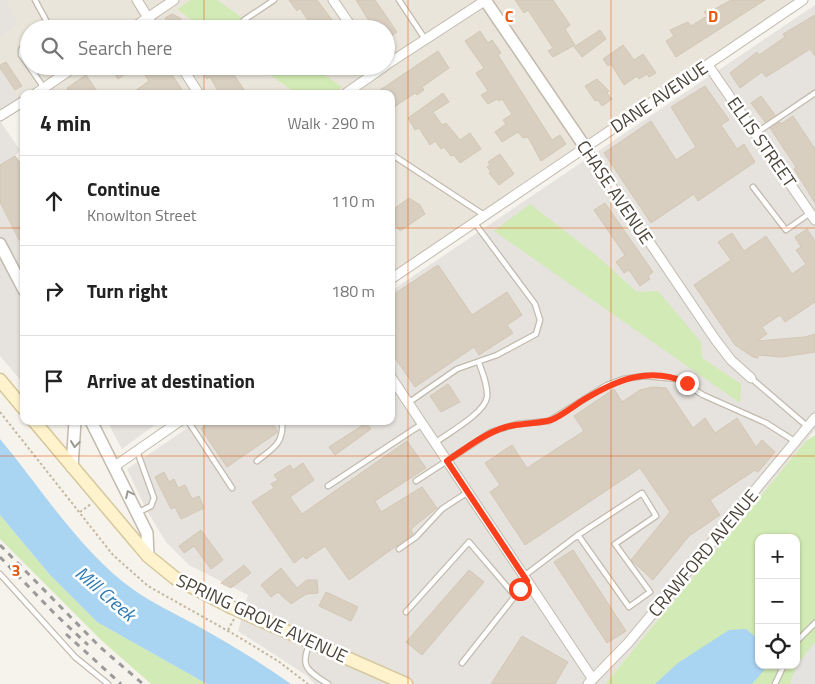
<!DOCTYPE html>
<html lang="en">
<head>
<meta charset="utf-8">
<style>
  body { margin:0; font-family:"Titillium Web",sans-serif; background:#f6f6f6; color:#222 }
  .controls { position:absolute; right:15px; bottom:15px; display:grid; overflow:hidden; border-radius:10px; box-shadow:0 1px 4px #0004 }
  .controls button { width:45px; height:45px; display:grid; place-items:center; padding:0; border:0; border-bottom:1px solid #e0e0e0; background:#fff; color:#222; font:25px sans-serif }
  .stop { position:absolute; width:15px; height:15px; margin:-11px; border:4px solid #fc3f1d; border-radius:50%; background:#fff }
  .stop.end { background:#fc3f1d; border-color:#fff; box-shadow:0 1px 5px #0008 }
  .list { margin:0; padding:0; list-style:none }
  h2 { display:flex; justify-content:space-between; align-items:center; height:65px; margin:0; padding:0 20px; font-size:21px }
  h2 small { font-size:16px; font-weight:400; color:#767676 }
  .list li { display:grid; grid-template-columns:32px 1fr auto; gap:15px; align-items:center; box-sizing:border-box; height:90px; padding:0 20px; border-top:1px solid #e0e0e0 }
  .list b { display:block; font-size:19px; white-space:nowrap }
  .list p { margin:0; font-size:16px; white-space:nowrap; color:#767676 }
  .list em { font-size:16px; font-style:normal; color:#767676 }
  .icon { flex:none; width:28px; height:28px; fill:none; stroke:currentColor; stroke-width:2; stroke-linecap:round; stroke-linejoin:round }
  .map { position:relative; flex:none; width:815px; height:684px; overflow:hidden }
  .search { position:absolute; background:#fff; box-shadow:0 1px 4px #0004; left:20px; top:20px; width:375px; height:55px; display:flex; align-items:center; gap:12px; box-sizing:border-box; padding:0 18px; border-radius:28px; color:#767676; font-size:19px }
  .panel { position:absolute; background:#fff; box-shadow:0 1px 4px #0004; left:20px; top:90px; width:375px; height:335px; border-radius:10px }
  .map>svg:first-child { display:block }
  .residential { fill:#eae5da; fill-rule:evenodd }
  .industrial { fill:#e6e2dd }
  .green { fill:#d2eab5; fill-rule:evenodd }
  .parking { fill:#e5e3e0 }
  .water { fill:#a9d4f2 }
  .building { fill:#d8cfc1; stroke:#d3c7b4 }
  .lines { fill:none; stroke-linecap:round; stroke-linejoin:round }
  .service-casing { stroke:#c2bbae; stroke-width:7 }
  .minor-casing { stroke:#c2bbae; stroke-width:11 }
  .tertiary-casing { stroke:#c2bbae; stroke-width:14 }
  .secondary-casing { stroke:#d6c79b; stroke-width:15 }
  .path { stroke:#c4b79f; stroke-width:2; stroke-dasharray:2.5 2.5; stroke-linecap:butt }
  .service { stroke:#fff; stroke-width:4.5 }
  .minor { stroke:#fff; stroke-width:9 }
  .tertiary { stroke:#fff; stroke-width:11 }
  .secondary { stroke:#fff3cd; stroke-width:12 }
  .rail { stroke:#9a9a9a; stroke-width:3; stroke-dasharray:6 6; stroke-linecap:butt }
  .oneway { stroke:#9c9892 }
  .route { stroke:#fc3f1d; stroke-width:6 }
  .grid { fill:none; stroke:#e8590c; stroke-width:1; stroke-opacity:0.55 }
  .labels { text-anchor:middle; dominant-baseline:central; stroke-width:5; stroke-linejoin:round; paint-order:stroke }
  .street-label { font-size:18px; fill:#4b4439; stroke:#fff }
  .water-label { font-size:19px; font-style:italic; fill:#2e7ab2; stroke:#fff }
  .grid-label { font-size:16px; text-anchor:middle; font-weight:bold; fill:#e8590c; stroke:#fff; stroke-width:5; stroke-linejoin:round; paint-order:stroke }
</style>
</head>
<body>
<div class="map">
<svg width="815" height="684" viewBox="0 0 815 684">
  <rect width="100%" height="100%" fill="#f6f3ec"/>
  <path class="residential" d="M0,0H803L391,279V94H24V101L0,116ZM29,29H386V66H29Z"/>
  <path class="industrial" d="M0,0H6L18,24L0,36Z
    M815,5V430L605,684H315L306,675L238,631L248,595L189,565L166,542L146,509L127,469L198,421H391V291Z
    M0,68L23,101L0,116Z
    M0,121L20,150L15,156L24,168V384L0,356Z
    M107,421H160L122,449Z"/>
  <path class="green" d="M191,0H217L258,29H204L177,9Z
    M258,66H312L342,87L333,94H297Z
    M530,204L597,256L637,292L658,291L701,342L702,358L741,384L740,403L494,231Z
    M815,435V684H605L806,441ZM759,538H796V665H759Z
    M0,515L50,575L97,622L207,684H151L101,640L0,539Z"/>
  <path class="parking" d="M815,642V684H790L796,666Z"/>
  <path class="water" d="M0,439C40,487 83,555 134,590C152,603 174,613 194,624C227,642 260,662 291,684H207L97,622L50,575L0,515Z
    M746,629L759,640V665H766V668L752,684H655L678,663L729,630Z"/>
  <path class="building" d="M289,0H317L339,29H313L300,8L297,11Z
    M356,0H375L397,32L386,40V29H374Z
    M515,0H553L570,25L565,29L575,45L553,57L548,51L553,48L528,10L524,13Z
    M731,0H765L676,57L666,41L674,36L670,30L688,22L691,26L707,16L704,12L711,8L713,10Z
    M172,14L180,18L187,29H172L165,18Z
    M815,15V56L810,49L766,77L762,72L740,88L730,73L757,52L759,55L785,37L783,34Z
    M600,30L606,39L582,57L574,47Z
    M480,31L488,43L492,40L501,53L498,55L552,140L560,135L566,144L541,161L528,137L523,138L518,132L502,142L495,132L506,124L503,120L512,114L502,99L499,101L497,99L488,104L481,95L488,91L476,73L484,68L465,41Z
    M623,45L634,60L643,54L656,73L649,77L647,74L639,79L637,76L624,85L611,64L608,66L603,59Z
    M438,51L449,68L422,87L424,90L417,95L415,93L391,109V94H374Z
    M6,62L22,86L15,90L0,68V65Z
    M110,66H137L118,79Z
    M139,66H166L185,94H131L149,81Z
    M199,66H228L247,94H220L210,77L207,79Z
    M86,75L99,94H70L67,88Z
    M597,79L609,91L607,93L612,99L602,106L598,100L595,101L585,86Z
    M705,86L729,120L721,125L737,149L744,144L755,162L698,201L694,194L651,223L604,153L651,121L676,160L696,147L671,107Z
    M443,93L449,102L433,112L442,125L446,123L460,140L470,133L481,149L460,163L454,155L451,156L444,147L441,149L435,141L430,145L419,128L415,130L408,118Z
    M761,96L775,115L765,122L751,103Z
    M793,116L815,149V203L794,169L796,167L770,128L780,122L781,124Z
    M500,154L514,174L499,185L489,173L491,172L487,167L490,165L488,162Z
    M15,156L24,168V237L19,240L0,202V165Z
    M409,198L420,205L425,214L400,231L391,218V211Z
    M605,203L653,272L648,276L650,279L640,286L629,270L624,273L616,262L625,255L594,210Z
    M807,229L815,241V302L785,322L780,315L762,327L767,334L757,341L805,337L815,334V352L782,357L758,355V358L753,357L735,345L694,285L731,260L718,242L732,233L744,251L766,236L792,274L806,264L796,250L801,247L795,237Z
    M438,265L472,315L507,292L522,315L507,325L513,333L479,355L474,347L415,387L391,352V296Z
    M448,384L460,402L441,412L430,396Z
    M653,387L666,388L693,428L705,418L715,433L737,418L756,447L762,440L775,452L758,472L755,470L710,500L720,515L689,536L653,580L631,560L670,512L640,468L525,545L490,492L500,485L485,463L512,445L527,468L584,431L574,416L614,389L622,402L640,390Z
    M212,421H272L278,432L227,467L201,429Z
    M366,423L371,429L335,455L329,447Z
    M407,441L426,468L375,501L381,512L422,487L437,508L411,529L413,534L349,580L325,546L306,559L303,556L294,563L252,502L274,488L271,484L278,480L274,475L290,465L293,470L303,463L314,480L290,497L302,514Z
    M164,472L169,482L174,479L178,488L185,485L192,499L199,496L204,508L181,519L175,507L171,509L155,477Z
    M201,530L223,560L211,569L194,546L184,553L179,546Z
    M573,550L626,631L607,643L554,562Z
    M244,565L251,573L231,588L221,583Z
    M281,568L297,588L307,580H317L318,593L306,594L291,604L278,592L271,597L261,585Z
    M469,570L484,582L422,655L406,642Z
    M326,592L358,607L351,621L319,606Z
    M522,636L568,662L555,684H491Z"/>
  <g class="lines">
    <defs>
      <path id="service" d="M35,0L47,22L43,29
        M399,0L425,39
        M244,20L274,0
        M29,38L21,50V55L29,66
        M29,66L44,88
        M756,133L815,93
        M391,154L484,215
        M753,187L786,230L810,213
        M751,378L808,427
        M408,403L457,369L497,355L536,334L540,320L535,304L474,222
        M188,421L232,488
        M435,443C448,433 485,413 487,397C488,386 483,374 479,363
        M137,451L154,498L151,506L139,512
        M257,461C273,448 284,444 282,421
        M416,481L491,432L517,424L549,421L607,385L623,379L645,376L678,379L703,395L766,423L796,442
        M328,486L422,424
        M399,549L416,537L442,509L468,492
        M0,574L75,657L108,684
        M524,576L578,535L629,607L650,592L615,544L656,516L642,493L578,535
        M406,612L469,542L515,596
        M796,642L815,623
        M310,643C299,667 308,671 328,684
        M462,663L527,581
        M775,684L784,665"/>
      <path id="minor" d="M137,0L155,29
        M333,0L353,29
        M131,29L174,0
        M386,65L486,0
        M708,65L815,220
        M181,66L199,94
        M35,94L76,66
        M345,94L385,66
        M0,116L24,101
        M585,147L715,339L731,360L751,378
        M391,279L803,0
        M391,377L592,678
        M115,466L180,421
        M588,684L628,643L815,418"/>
      <path id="tertiary" d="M485,0L585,147
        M0,244L24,290
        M91,421L147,533L148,556
        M72,467L75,421"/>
      <path id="secondary" d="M0,380L24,409
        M34,421L131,536L148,556L175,578L233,608L406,684"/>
    </defs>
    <use href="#service" class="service-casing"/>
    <use href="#minor" class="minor-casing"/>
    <use href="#tertiary" class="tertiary-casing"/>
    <use href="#secondary" class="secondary-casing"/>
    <path class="path" d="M0,412L113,555L148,586L237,636L278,661L308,684
      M80,512L91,504
      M228,630L234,619"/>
    <use href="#service" class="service"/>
    <use href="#minor" class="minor"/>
    <use href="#tertiary" class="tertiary"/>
    <use href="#secondary" class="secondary"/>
    <path class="rail" d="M0,545L100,647L143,684
      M0,557L54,613L88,645
      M66,634L121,684"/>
  </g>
  <defs><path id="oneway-chevron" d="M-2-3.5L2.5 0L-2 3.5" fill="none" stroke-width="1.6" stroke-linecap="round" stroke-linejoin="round" transform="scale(1.25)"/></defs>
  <g class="oneway">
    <use href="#oneway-chevron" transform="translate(75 444) rotate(96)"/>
    <use href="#oneway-chevron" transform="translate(129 494) rotate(-116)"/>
  </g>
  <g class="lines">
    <path class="route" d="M520,589L527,581L447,461C465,449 485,433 506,427C520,423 537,424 551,420C561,416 571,408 580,402C614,381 648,365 687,383"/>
  </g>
  <path class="grid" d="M204,0V29M408,0V684M611,0V684M204,66V94M0,228H24M391,228H815M204,421V684M0,456H815"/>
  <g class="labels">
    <g class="street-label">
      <text transform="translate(659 97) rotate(-34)">DANE AVENUE</text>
      <text transform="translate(762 142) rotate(55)">ELLIS STREET</text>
      <text transform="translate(615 192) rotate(56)">CHASE AVENUE</text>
      <text transform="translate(703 553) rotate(-50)">CRAWFORD AVENUE</text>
      <text transform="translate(262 618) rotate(25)">SPRING GROVE AVENUE</text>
    </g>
    <g class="water-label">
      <text transform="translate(106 593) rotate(41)">Mill Creek</text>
    </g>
  </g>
  <g class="grid-label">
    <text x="509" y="22">C</text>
    <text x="713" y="22">D</text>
    <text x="16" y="576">3</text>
  </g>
</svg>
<div class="controls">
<button>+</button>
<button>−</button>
<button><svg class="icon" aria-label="locate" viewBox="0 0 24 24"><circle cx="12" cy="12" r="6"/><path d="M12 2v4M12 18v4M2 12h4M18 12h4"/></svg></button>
</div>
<div class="stop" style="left:520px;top:589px"></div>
<div class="stop end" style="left:687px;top:383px"></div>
<div class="search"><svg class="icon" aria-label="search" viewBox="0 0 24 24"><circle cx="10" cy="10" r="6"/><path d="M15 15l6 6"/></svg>Search here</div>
<section class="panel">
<h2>4 min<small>Walk · 290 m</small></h2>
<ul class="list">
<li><svg class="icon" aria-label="ahead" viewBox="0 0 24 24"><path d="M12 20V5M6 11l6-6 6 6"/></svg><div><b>Continue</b><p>Knowlton Street</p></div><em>110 m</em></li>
<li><svg class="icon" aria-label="right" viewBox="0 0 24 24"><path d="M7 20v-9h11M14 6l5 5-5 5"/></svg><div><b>Turn right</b></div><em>180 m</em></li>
<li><svg class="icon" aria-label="arrive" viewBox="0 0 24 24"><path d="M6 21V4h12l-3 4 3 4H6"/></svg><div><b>Arrive at destination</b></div></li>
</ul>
</section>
</div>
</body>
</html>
